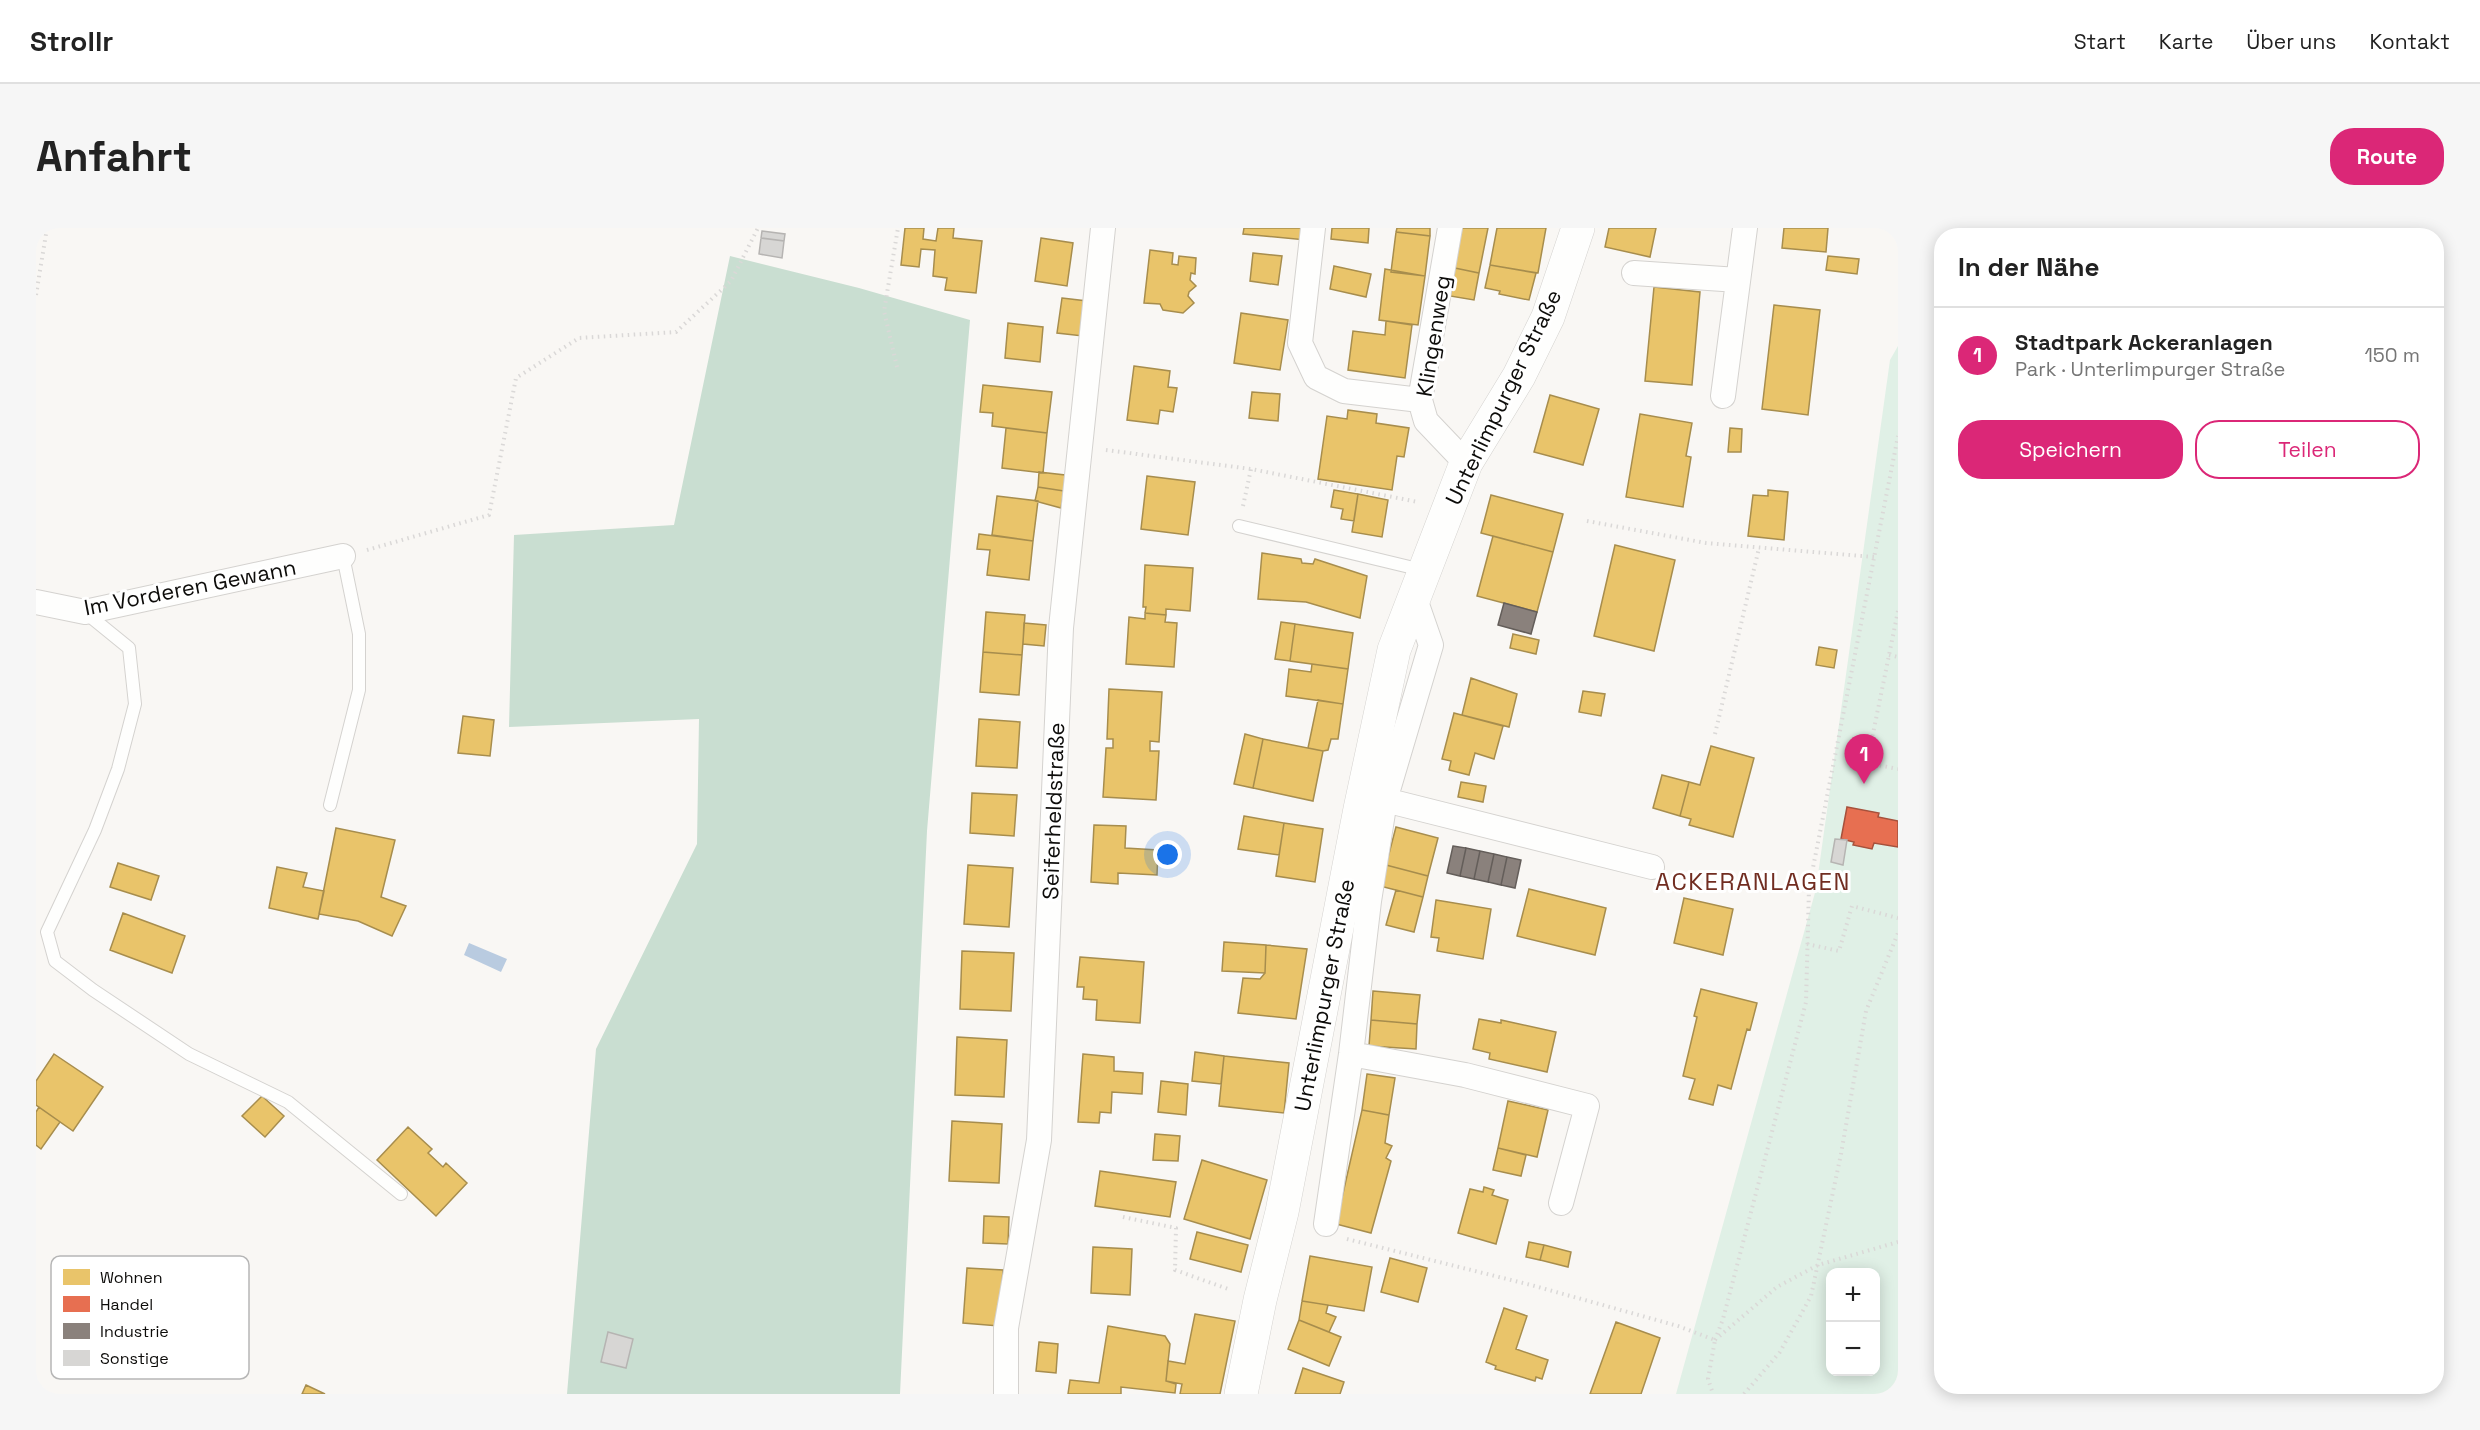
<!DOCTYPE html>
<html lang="de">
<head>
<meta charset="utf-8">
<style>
  body { margin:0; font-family:"Space Grotesk",sans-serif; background:#f6f6f6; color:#222 }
  .controls { position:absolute; right:18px; bottom:18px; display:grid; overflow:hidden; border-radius:12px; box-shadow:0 3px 15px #0003 }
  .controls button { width:54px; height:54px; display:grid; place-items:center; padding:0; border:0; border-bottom:2px solid #e0e0e0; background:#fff; color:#222; font:30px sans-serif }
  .you { position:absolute; left:1132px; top:627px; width:21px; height:21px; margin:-15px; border:4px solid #fff; border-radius:50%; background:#1a73e8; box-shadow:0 0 0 9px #1a73e833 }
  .badge { display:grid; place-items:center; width:39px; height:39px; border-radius:50%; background:#db2777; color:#fff; font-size:20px; font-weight:700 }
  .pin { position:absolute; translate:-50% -50px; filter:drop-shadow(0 2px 3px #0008) }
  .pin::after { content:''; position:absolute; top:32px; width:21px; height:18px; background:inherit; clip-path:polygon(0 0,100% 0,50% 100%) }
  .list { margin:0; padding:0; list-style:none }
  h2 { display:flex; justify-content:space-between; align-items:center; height:78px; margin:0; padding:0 24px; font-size:26px }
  h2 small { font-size:20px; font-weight:400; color:#767676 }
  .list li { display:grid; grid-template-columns:39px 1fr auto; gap:18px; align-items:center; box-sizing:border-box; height:96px; padding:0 24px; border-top:2px solid #e0e0e0 }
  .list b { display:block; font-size:22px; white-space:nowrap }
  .list p { margin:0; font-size:20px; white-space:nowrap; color:#767676 }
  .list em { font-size:20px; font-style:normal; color:#767676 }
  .actions { display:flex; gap:12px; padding:18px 24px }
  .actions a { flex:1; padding:14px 0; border:2px solid #db2777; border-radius:24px; text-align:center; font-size:21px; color:#db2777 }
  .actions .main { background:#db2777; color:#fff }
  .map { position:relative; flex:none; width:1862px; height:1166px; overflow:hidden; border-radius:24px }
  header { display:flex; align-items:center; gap:36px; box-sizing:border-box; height:84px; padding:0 30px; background:#fff; border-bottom:2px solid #e0e0e0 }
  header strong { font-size:28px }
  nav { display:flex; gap:33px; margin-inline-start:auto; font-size:21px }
  .intro { display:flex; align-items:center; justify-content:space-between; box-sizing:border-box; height:144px; padding:0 36px }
  h1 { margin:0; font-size:42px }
  .button { padding:15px 27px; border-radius:24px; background:#db2777; color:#fff; font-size:21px; font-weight:700 }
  main { display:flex; gap:36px; padding:0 36px }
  aside { flex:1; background:#fff; border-radius:24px; box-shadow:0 3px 15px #0003 }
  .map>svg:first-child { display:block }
  .green { fill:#e0f0e6; fill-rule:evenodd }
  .forest { fill:#c9ded1 }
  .water { fill:#b9cbe0 }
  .homes { fill:#e9c46a; stroke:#a78d4d; stroke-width:1.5 }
  .shops { fill:#e76f51; stroke:#a6513c; stroke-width:1.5 }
  .industry { fill:#8a817c; stroke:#645e5a; stroke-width:1.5 }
  .building { fill:#d7d6d4; stroke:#b6b4b2; stroke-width:1.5 }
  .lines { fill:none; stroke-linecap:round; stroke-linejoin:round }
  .lane-casing { stroke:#d4d2cf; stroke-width:14 }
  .street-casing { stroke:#d4d2cf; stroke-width:26 }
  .secondary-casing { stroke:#d4d2cf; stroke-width:34 }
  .path { stroke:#dad8d7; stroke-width:4; stroke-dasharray:1.5 4.5; stroke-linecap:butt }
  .lane { stroke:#fefefd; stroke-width:12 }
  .street { stroke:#fefefd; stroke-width:24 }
  .secondary { stroke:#fefefd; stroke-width:33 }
  .labels { text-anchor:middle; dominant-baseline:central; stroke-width:6; stroke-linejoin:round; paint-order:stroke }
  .street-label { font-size:22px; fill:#0d0c0a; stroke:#fff }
  .neighbourhood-label { font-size:24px; letter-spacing:1.5px; fill:#712d21; stroke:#fff }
  .key { fill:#fff; stroke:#b6b6b6; stroke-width:1.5 }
  .key-label { font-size:16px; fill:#0d0c0a }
</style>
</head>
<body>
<header>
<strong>Strollr</strong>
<nav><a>Start</a><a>Karte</a><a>Über uns</a><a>Kontakt</a></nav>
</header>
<div class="intro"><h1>Anfahrt</h1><a class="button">Route</a></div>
<main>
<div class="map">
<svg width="1862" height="1166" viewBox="0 0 1862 1166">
  <rect width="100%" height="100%" fill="#f9f7f4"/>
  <path class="green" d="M1862,118V1166H1640L1780,661L1854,132ZM1794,1044H1840V1144H1794Z"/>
  <path class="forest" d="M694,28L823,60L934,92L891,603L864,1166H531L560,821L661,616L663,491L473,499L478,307L638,297Z"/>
  <path class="water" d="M433,715L471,731L465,744L428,727Z"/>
  <path class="homes" d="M869,0H888L887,11L900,13L902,0H918L917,10L946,13L940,65L909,62L911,50L897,48L899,22L885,21L883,39L865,37Z
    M1208,0H1271L1270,12L1207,6Z
    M1296,0H1333L1332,15L1295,11Z
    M1361,0H1394V8L1360,4Z
    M1421,0H1452L1443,45L1414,39Z
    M1461,0H1510L1502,45L1454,37Z
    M1573,0H1620L1614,29L1569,19Z
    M1748,0H1792L1790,24L1746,20Z
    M1360,4L1394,8L1389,48L1355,44Z
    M1005,10L1037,15L1031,58L999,53Z
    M1114,22L1137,25L1136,36L1142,37L1143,28L1160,30L1159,46L1155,45L1154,52L1160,58L1153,64L1152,68L1158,75L1147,85L1127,82L1124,76L1108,75Z
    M1217,25L1246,28L1242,57L1214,53Z
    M1792,28L1823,31L1821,46L1790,42Z
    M1454,37L1500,45L1493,72L1463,66L1464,63L1449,60Z
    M1298,38L1335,46L1330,69L1294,61Z
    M1414,39L1443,45L1438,72L1408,67Z
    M1349,41L1389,48L1382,97L1343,92Z
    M1618,59L1664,64L1656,157L1609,153Z
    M1026,70L1051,73L1047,108L1021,105Z
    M1738,77L1784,82L1772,187L1726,181Z
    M1205,85L1252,92L1244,142L1198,135Z
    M1350,93L1376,97L1369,150L1312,142L1317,103L1349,107Z
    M972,95L1007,99L1004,134L969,130Z
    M1098,138L1134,143L1132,159L1141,160L1137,184L1124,182L1122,196L1091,192Z
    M947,157L1016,164L1011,205L956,198L957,185L944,184Z
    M1216,164L1244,166L1242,193L1213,190Z
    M1514,167L1563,181L1547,237L1498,224Z
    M1312,182L1341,186L1340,195L1373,200L1368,229L1361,228L1356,262L1282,251L1291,188L1311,191Z
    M1604,186L1656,195L1650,228L1655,229L1647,279L1590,269Z
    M970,200L1011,205L1007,245L966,240Z
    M1694,200L1706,201L1705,224H1692Z
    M1003,244L1029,247L1028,263L1002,259Z
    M1111,248L1159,254L1152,307L1105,301Z
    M1002,259L1028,263L1025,280L999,273Z
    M1298,262L1322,266L1318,293L1305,291L1307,281L1295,279Z
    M1732,262L1752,264L1748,312L1712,308L1717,267L1732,268Z
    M1322,266L1352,272L1346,309L1316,304Z
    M1455,267L1527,286L1517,324L1445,305Z
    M961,268L1002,273L997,313L956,307Z
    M943,306L997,313L993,352L951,347L954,322L941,321Z
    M1457,308L1517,324L1501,384L1441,368Z
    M1579,317L1639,332L1618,423L1558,408Z
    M1226,325L1265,331L1266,335L1277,336L1279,331L1331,348L1324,390L1270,374L1222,371Z
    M1109,337L1157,340L1154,383L1130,381V387L1109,385L1110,379H1107Z
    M950,384L989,387L986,427L947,424Z
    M1109,385L1130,387L1129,394L1141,395L1138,439L1090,436L1093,389L1109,391Z
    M1245,394L1259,396L1254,433L1239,431Z
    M988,395L1010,397L1008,418L987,416Z
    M1259,396L1317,405L1312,441L1254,433Z
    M1477,406L1503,412L1500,426L1474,420Z
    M1783,419L1801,422L1798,440L1780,437Z
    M947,424L986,427L983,467L944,464Z
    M1276,436L1312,441L1307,476L1250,468L1253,441L1275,444Z
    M1435,450L1481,466L1473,499L1426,487Z
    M1073,461L1126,464L1123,514L1114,513V523H1123L1120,572L1067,569L1070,520H1077V511H1071Z
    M1547,463L1569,466L1565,488L1543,484Z
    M1282,472L1307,476L1302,511H1295L1292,522L1287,523L1272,520Z
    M1418,485L1467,498L1458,531L1439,525L1433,547L1413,542L1415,533L1406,531Z
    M427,488L458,492L454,528L422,525Z
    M943,491L984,494L981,540L940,538Z
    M1209,506L1227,511L1217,560L1198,556Z
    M1227,511L1287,523L1277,573L1217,560Z
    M1675,518L1718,530L1697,609L1653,597L1655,591L1644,588L1653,554L1664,557Z
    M1626,547L1653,554L1644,588L1617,580Z
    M1425,554L1450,558L1447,574L1422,569Z
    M936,565L981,567L978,608L934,605Z
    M1208,588L1248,595L1243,627L1202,621Z
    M1248,595L1287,601L1279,654L1240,648Z
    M1058,597L1090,598L1089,620L1122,622L1121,647L1082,645V656L1055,654Z
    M1360,599L1402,610L1392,648L1350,637Z
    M300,600L359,612L345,669L370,678L356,708L322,693L283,686Z
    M82,635L123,648L115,672L74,659Z
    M932,637L977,640L973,699L928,696Z
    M1350,637L1392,648L1387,669L1344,658Z
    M241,639L271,645L267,659L288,663L282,691L233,680Z
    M1493,661L1570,680L1559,727L1481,708Z
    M1360,662L1387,669L1378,704L1350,697Z
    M1648,670L1697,681L1687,727L1638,715Z
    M1400,672L1455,681L1447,731L1401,723L1403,710L1395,709Z
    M87,685L149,708L136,745L74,722Z
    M1188,714L1230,717L1229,745L1186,743Z
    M1230,717L1271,721L1260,791L1202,785L1207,750L1224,751L1229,745Z
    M926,723L978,725L975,783L924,781Z
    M1044,729L1108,734L1104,795L1060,792L1061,772L1047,771L1048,759H1041Z
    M1665,761L1721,775L1714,802L1711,801L1695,861L1682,857L1677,877L1653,871L1659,851L1647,848L1661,789L1658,788Z
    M1337,763L1384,767L1381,796L1335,792Z
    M1443,791L1465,795V792L1520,804L1511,844L1453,831L1454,825L1437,821Z
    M1335,792L1381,796L1380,821L1333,818Z
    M921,809L971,812L968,869L919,867Z
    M1159,824L1188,828L1185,856L1156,853Z
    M18,826L67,859L37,903L0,877V853Z
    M1047,826L1078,829V843L1107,845L1106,866L1076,864L1075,885L1064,884L1063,895L1042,894Z
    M1188,828L1253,835L1248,885L1183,878Z
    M1331,846L1359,850L1353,887L1326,882Z
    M1125,853L1152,856L1150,887L1122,884Z
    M226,868L248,888L229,909L206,888Z
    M1472,873L1512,882L1501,929L1462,920Z
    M3,879L24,894L5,921L0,917V884Z
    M1326,882L1353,887L1349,915L1356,918L1350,930L1355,933L1335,1005L1300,996Z
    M916,893L966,896L963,955L913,953Z
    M372,899L396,921L392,925L407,939L410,935L431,955L400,988L341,932Z
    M1119,906L1144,908L1142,933L1117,932Z
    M1462,920L1490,927L1485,948L1457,942Z
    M1166,932L1231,952L1214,1011L1148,991Z
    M1064,943L1140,954L1134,989L1059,978Z
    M1448,959L1458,962L1456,967L1472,972L1460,1016L1422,1005L1434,961L1447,964Z
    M948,988L973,989L972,1016L947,1015Z
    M1161,1004L1212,1017L1205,1044L1154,1031Z
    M1493,1014L1508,1017L1504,1032L1490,1029Z
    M1508,1017L1535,1024L1532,1039L1504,1032Z
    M1057,1019L1096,1021L1094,1067L1055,1065Z
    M1274,1028L1336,1039L1328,1083L1266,1073Z
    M1354,1030L1391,1040L1382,1074L1345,1064Z
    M931,1040L967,1042L963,1098L927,1095Z
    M1266,1073L1292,1077L1290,1085L1300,1089L1293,1104L1263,1092Z
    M1468,1080L1491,1088L1480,1121L1512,1132L1506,1151L1500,1149L1499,1153L1459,1141L1460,1138L1450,1134Z
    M1159,1086L1199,1093L1184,1166H1144L1146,1156L1130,1153L1132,1133L1149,1136Z
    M1263,1092L1305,1109L1293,1138L1252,1121Z
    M1580,1094L1624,1110L1605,1166H1554Z
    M1072,1098L1129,1108L1134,1116L1130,1153L1140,1156L1139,1165L1085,1159V1166H1032L1034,1152L1063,1155Z
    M1003,1114L1022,1116L1020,1145L1000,1143Z
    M1267,1140L1308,1154L1304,1166H1259Z
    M270,1157L289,1166H266Z"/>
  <path class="shops" d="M1811,579L1843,585L1842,589L1862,593V619L1838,615L1836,621L1817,617L1818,614L1805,611Z"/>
  <path class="industry" d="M1468,375L1501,384L1495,406L1462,397Z
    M1417,618L1430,620L1424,648L1411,645Z
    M1430,620L1444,623L1438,651L1424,648Z
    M1444,623L1458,626L1452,654L1438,651Z
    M1458,626L1471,629L1465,657L1452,654Z
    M1471,629L1485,632L1479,660L1465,657Z"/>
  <path class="building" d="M726,3L749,6L748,13L725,10Z
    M725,10L748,13L746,30L723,26Z
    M1799,611L1811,612L1807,637L1795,634Z
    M572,1104L597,1111L590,1140L565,1134Z"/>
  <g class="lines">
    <defs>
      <path id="lane" d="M1203,298L1386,342
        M50,385L93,420L99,476L82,541L59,602L11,704L19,733L57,762L153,826L252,874L365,966
        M294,577L323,462V406L307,328"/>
      <path id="street" d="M1277,0L1264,115L1280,149L1308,163L1384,172
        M1414,0L1384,172L1390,193L1430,235
        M1598,45L1702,52
        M1687,168L1709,0
        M0,374L49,384L307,328
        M1349,572L1616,639
        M1315,826L1429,847L1551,878L1525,975
        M1290,996L1315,826L1333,673L1349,572L1395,417L1379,371
        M970,1166V1100L1003,912L1025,400L1067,0"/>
      <path id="secondary" d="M1205,1166L1224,1072L1246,984L1324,581L1358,422L1430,235L1483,148L1512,89L1542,0"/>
    </defs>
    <use href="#lane" class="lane-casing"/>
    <use href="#street" class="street-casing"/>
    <use href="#secondary" class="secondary-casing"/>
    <path class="path" d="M0,67L11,0
      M861,139L848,83L862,0
      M1070,222L1215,241L1382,274
      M1207,278L1215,241
      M1551,293L1670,315L1838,329
      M331,322L453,287L480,150L543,110L640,104L695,53L722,0
      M1862,383L1831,535L1862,541
      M1853,427L1862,429
      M1679,506L1723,320
      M1771,716L1803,723L1816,678L1862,690
      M1087,989L1140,1000L1139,1042L1195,1062
      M1311,1011L1495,1057L1642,1098L1679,1112L1672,1151L1677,1166
      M1679,1112L1687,1091L1770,774L1773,660L1862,208
      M1679,1112L1741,1059L1782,1037L1862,1014
      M1708,1166L1744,1124L1775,1068L1805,926L1830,783L1862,705"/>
    <use href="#lane" class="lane"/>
    <use href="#street" class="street"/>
    <use href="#secondary" class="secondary"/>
  </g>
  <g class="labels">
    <g class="street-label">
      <text transform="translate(1397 108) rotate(-81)">Klingenweg</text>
      <text transform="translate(1467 169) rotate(-64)">Unterlimpurger Straße</text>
      <text transform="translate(154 359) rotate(-11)">Im Vorderen Gewann</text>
      <text transform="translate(1017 583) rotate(-88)">Seiferheldstraße</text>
      <text transform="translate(1288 767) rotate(-79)">Unterlimpurger Straße</text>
    </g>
    <g class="neighbourhood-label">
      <text x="1717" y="653">ACKERANLAGEN</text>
    </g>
  </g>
  <rect x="15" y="1028" width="198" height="123" rx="9" class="key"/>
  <rect x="27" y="1041" width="27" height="16" fill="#e9c46a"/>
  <rect x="27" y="1068" width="27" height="16" fill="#e76f51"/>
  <rect x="27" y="1095" width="27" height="16" fill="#8a817c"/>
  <rect x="27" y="1122" width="27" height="16" fill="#d7d6d4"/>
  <g class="key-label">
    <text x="64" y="1055">Wohnen</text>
    <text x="64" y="1082">Handel</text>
    <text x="64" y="1109">Industrie</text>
    <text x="64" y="1136">Sonstige</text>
  </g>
</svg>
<div class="controls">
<button>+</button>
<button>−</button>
</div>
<div class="you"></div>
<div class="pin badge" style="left:1828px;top:556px">1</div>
</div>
<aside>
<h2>In der Nähe<small></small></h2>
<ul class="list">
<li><span class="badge">1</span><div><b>Stadtpark Ackeranlagen</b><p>Park · Unterlimpurger Straße</p></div><em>150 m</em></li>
</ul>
<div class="actions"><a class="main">Speichern</a><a>Teilen</a></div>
</aside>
</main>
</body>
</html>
